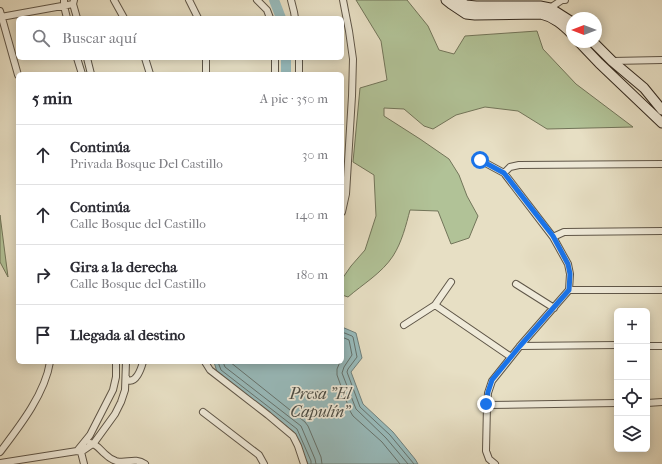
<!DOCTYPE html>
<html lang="es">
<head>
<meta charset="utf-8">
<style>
  body { margin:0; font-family:"IM FELL French Canon",serif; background:#f7f7f7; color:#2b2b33 }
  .controls { position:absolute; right:12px; bottom:12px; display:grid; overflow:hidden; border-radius:6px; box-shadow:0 2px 10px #0003 }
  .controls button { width:36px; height:36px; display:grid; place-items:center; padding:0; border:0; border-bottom:1px solid #e1e1e2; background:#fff; color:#2b2b33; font:20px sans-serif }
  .compass { position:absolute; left:566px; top:12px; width:36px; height:36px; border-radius:50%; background:#fff; box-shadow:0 2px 10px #0003; rotate:270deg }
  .stop { position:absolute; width:12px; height:12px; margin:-9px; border:3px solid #1a73e8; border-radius:50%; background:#fff }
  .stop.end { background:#1a73e8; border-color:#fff; box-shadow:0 1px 4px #0008 }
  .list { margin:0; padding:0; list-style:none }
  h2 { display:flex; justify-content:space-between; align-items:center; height:52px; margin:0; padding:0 16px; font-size:17px }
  h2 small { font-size:13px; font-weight:400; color:#7c7c81 }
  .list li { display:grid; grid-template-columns:26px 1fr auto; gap:12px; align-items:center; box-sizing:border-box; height:60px; padding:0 16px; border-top:1px solid #e1e1e2 }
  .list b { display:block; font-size:15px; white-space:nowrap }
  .list p { margin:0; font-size:13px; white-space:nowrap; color:#7c7c81 }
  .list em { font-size:13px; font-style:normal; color:#7c7c81 }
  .icon { flex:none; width:22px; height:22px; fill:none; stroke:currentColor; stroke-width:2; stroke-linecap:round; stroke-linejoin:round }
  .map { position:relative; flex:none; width:662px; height:464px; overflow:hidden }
  .search { position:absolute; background:#fff; box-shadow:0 2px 10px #0003; left:16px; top:16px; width:328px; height:44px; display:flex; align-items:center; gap:10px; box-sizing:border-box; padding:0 14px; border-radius:6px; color:#7c7c81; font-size:15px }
  .panel { position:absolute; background:#fff; box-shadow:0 2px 10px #0003; left:16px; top:72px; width:328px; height:292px; border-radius:6px }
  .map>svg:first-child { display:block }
  .green { fill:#b1c297; stroke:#72755a }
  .water { fill:#98bbbc; stroke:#6f807d }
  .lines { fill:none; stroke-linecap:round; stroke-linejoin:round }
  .shore { stroke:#65726d; stroke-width:1 }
  .river { stroke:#98bbbc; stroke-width:10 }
  .street-casing { stroke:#5f5648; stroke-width:8 }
  .secondary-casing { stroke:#32281e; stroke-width:11 }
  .street { stroke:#efead9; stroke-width:6 }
  .secondary { stroke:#efead9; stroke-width:9 }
  .route { stroke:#1a73e8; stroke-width:5 }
  .labels { text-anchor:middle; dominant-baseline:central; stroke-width:3.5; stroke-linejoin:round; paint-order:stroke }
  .water-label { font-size:16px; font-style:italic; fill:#4c4d46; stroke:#efead9 }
</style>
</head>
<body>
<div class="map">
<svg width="662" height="464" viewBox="0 0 662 464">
  <rect width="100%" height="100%" fill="#e7dfc4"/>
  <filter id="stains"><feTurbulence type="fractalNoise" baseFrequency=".005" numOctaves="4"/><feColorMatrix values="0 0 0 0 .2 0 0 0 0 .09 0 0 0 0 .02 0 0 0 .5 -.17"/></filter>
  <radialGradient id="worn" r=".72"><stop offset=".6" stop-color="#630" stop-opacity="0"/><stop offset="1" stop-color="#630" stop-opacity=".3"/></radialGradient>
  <path class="green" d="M356,0H407L428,26L439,50L454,54L465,36L537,31L543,49L576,84L633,127L547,129L518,111L485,107L456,115L433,129L424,126L404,109L384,108V116L420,139L449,159L459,175L467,196L478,216L469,238L451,244L438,211L410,210C406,225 402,242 393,256C382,273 363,284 348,297L342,295V279L351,266L365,250L376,216L374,175L353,162L360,88L387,80L381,41Z
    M0,215L8,277L0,262Z"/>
  <path class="water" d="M342,327L356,333L362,358L351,372L363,404L393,432L415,459L418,464H308L294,432L217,372L214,362H342Z"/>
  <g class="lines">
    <path class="shore" d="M342,332L352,336L353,337L357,357L348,369L347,372L360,407L390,435L414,464
      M342,337L349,340L352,355L344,367L342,373L356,409L386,438L408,464
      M218,362L221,370L297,429L311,461V464
      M223,362L225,367L301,426L315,459L316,464
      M230,362L305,422L308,426L321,457L322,464
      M340,362L337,369V375L350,411L353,416L382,442L400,464"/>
    <path class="river" d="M274,0L281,18
      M286,74V58"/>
    <defs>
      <path id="street" d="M64,0V6L67,18
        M74,0L73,4L77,18
        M114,0L124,18
        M189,0L198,18
        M257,0L267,10L270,18
        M291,0L294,12L295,18
        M550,8L562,0H565
        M0,11L18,75
        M1,17L73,4
        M77,58L82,74
        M87,58L91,74
        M145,58L150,74
        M206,58V74
        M275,58V74
        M612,61L662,60
        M299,74V58
        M480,160L504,173L553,237L568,264L570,274L569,290L520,346L492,381L488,393L487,405L486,451L489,459L495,464
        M504,173L510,167L519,165L662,164
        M342,212L346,194L352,96L353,59L349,31L343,0
        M553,237L564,232L662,231
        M516,284L554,308
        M569,290H662
        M435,305L511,357
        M404,325L435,305L451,282
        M520,346L617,345
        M647,346H662
        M205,362L210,370L268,415L293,436L298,446L304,464
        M126,377L127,380C136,384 141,369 143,362
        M647,403L662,402
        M487,405L617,403
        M203,412L259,455L264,464
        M90,443C97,444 100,450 105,454C108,457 113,460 116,461C126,464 135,457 145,464
        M80,448L84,464
        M77,451L90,435L113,390L116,377V362
        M0,452C19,427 45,394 50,362
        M0,463L77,451L81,452L94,443L115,414L121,402L125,390L126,362"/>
      <path id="secondary" d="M446,0L451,4L466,14L475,15L541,14C554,17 563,25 572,34
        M457,0L466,5L476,6H540L550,8L572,22
        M579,42L599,63L662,123
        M593,42L612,61L644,88L662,110"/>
    </defs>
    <use href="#street" class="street-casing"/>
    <use href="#secondary" class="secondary-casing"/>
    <use href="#street" class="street"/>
    <use href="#secondary" class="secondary"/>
  </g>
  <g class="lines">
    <path class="route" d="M480,160L504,173L553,236L568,264L570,274L569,290L520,346L492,380L488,392L486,404"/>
  </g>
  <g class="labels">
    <g class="water-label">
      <text x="320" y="393">Presa "El<tspan x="320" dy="18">Capulín"</tspan></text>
    </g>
  </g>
  <rect width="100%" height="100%" filter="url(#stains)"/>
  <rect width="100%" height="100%" fill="url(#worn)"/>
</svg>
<div class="controls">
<button>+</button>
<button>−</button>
<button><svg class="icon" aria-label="locate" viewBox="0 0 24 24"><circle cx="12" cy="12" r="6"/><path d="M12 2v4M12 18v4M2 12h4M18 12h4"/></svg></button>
<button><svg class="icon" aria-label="layers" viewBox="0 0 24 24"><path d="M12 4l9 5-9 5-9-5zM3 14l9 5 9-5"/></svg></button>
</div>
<svg class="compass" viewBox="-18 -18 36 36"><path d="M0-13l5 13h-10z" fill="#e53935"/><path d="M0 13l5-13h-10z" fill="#7c7c81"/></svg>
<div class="stop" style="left:480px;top:160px"></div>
<div class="stop end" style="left:486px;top:404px"></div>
<div class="search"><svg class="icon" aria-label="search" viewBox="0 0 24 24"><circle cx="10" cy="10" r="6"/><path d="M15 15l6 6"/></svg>Buscar aquí</div>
<section class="panel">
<h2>5 min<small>A pie · 350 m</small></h2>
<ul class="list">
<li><svg class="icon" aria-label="ahead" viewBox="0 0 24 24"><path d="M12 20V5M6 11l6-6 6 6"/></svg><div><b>Continúa</b><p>Privada Bosque Del Castillo</p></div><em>30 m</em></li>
<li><svg class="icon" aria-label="ahead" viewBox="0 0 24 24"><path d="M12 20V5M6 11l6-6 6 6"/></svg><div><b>Continúa</b><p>Calle Bosque del Castillo</p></div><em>140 m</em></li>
<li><svg class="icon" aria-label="right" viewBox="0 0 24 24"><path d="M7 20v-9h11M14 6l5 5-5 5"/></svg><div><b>Gira a la derecha</b><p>Calle Bosque del Castillo</p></div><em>180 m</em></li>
<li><svg class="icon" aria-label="arrive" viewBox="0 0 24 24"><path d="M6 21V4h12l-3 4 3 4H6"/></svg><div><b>Llegada al destino</b></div></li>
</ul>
</section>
</div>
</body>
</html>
